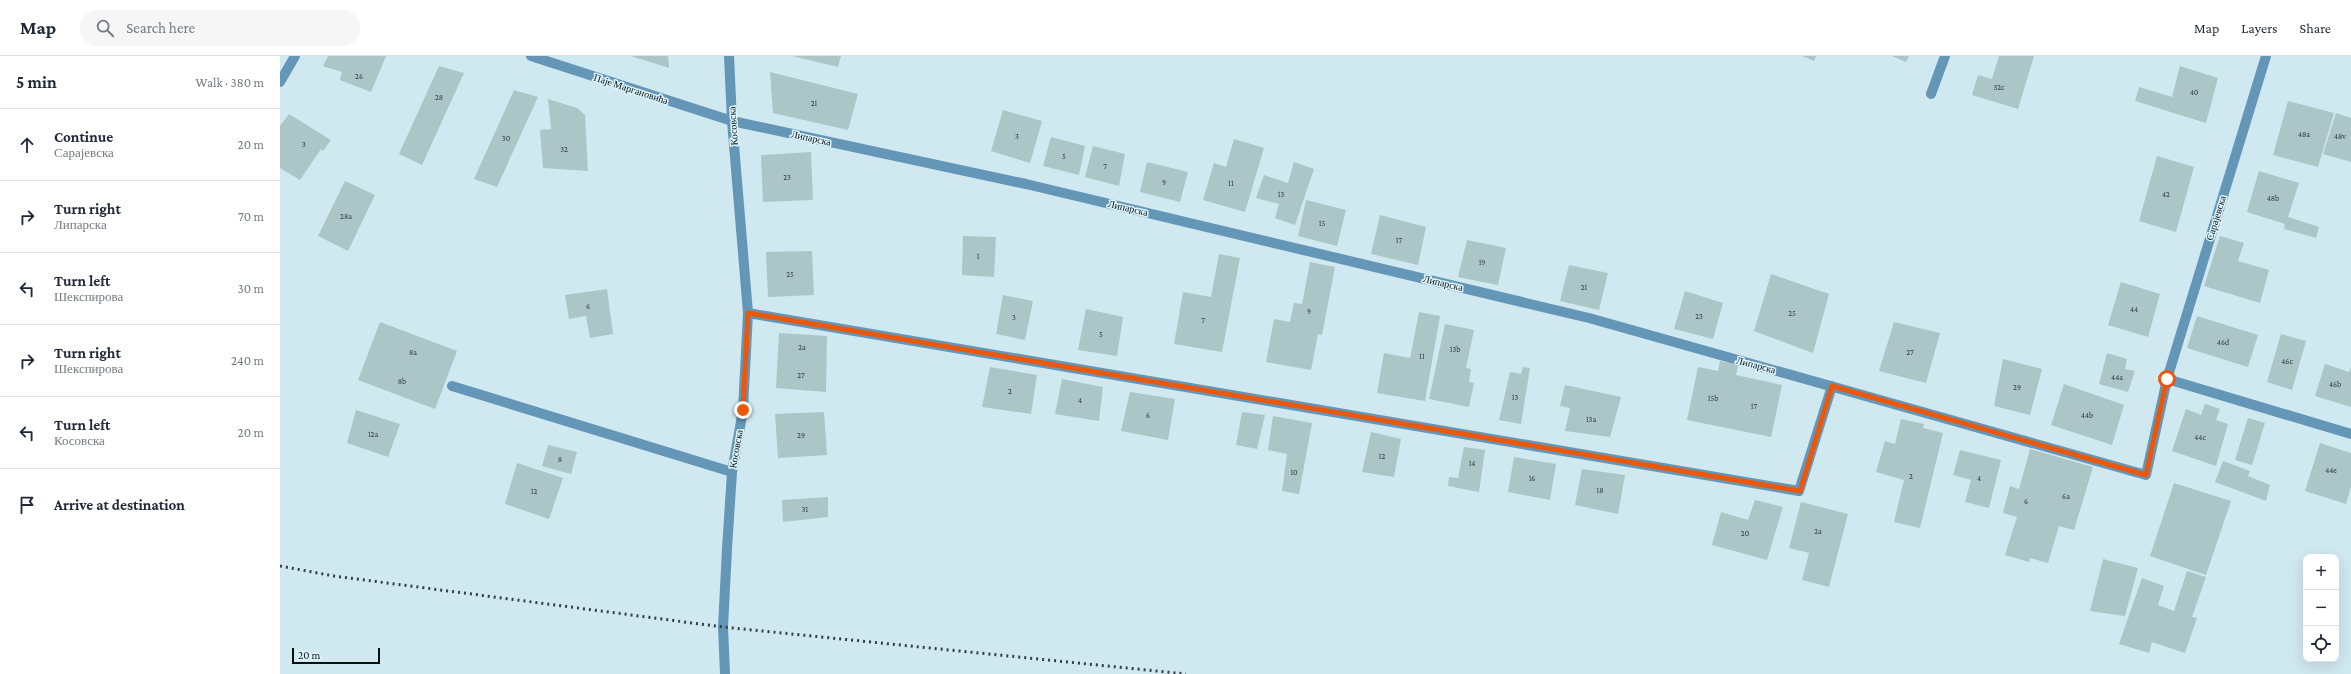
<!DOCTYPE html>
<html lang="en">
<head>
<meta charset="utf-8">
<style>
  body { margin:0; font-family:"Crimson Pro",serif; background:#f6f6f7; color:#1f2937 }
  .controls { position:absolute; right:12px; bottom:12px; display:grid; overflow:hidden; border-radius:8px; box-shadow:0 4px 16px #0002 }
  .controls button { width:36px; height:36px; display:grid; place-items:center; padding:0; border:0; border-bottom:1px solid #e0e1e3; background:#fff; color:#1f2937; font:20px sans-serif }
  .scale { position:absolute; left:12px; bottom:10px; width:88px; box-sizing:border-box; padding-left:4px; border:2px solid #081012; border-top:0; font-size:11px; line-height:14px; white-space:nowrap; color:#081012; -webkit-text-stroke:3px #ddf5fd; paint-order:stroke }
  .stop { position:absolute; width:12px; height:12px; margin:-9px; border:3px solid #ea580c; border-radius:50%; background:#fff }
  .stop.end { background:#ea580c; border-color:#fff; box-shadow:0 1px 4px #0008 }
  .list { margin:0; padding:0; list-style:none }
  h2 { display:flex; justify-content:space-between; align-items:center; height:52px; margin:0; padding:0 16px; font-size:17px }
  h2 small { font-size:13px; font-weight:400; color:#747a83 }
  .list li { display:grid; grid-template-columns:26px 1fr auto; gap:12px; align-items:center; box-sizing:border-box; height:72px; padding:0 16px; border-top:1px solid #e0e1e3 }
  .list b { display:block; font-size:15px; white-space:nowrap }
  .list p { margin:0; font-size:13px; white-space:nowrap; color:#747a83 }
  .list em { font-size:13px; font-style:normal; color:#747a83 }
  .icon { flex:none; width:22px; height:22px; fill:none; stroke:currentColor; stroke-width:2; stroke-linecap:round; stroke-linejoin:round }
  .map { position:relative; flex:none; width:2071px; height:618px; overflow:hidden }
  header { display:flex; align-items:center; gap:24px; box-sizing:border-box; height:56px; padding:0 20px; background:#fff; border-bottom:1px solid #e0e1e3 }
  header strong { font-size:19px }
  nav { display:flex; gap:22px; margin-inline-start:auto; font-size:14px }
  .search { width:280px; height:36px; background:#f6f6f7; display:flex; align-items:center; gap:10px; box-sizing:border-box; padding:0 14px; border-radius:22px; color:#747a83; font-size:15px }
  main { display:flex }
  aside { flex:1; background:#fff }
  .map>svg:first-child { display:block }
  .building { fill:#acc5c7 }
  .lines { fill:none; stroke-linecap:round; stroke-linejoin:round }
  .minor { stroke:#6496b8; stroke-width:10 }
  .rail { stroke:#333f42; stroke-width:3; stroke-dasharray:2 4; stroke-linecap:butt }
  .route { stroke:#ea580c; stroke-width:5 }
  .labels { text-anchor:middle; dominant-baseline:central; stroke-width:3; stroke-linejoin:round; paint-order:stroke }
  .number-label { font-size:8px; fill:#313d3f }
  .street-label { font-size:10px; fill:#081012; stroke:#ddf5fd }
</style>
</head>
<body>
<header>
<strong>Map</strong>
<div class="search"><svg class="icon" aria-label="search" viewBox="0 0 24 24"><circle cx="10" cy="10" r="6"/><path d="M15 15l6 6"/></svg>Search here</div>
<nav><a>Map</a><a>Layers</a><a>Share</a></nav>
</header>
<main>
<aside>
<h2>5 min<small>Walk · 380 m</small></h2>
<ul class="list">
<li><svg class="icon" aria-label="ahead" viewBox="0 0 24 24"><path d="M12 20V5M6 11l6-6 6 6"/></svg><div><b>Continue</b><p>Сарајевска</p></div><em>20 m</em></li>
<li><svg class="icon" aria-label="right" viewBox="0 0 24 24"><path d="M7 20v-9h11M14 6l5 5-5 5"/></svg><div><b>Turn right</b><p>Липарска</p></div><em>70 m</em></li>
<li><svg class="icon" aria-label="left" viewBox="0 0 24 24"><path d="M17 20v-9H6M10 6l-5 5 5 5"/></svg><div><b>Turn left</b><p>Шекспирова</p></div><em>30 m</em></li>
<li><svg class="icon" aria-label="right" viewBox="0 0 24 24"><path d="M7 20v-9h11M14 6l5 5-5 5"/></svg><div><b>Turn right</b><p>Шекспирова</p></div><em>240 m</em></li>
<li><svg class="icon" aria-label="left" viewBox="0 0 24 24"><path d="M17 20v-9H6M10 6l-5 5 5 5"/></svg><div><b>Turn left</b><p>Косовска</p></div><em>20 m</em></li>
<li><svg class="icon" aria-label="arrive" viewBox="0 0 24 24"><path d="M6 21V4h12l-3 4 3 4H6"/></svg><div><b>Arrive at destination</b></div></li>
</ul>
</aside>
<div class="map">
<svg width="2071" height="618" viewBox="0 0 2071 618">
  <rect width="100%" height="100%" fill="#d0e8f0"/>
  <path class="building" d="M48,0H106L91,36L60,24L62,16L43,10Z
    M351,0H388L389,12Z
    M512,0H561L558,11Z
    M1522,0H1536L1534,5Z
    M1612,0H1629L1626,6Z
    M1719,0H1754L1738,53L1692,39L1698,19L1712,23Z
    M159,10L184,17L142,109L119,98Z
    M1900,10L1938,22L1926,67L1855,45L1859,31L1892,41Z
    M490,16L578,38L568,74L493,57Z
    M234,34L258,41L217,131L194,123Z
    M268,43L297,52L305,59L308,115L263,112L260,74L271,73Z
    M2008,45L2054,57L2038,111L1993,99Z
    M723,54L762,65L750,107L711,95Z
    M2056,57L2071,62V106L2043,98Z
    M9,58L51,84L43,95L41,93L20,124L0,112V70Z
    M771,81L805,90L799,119L763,110Z
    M954,83L984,92L965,156L923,144L934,107L946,111Z
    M813,90L845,98L839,130L805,121Z
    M531,96L533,144L483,146L481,99Z
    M1877,100L1914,111L1896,176L1859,165Z
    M867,106L908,116L900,146L860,136Z
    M1014,106L1034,113L1015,169L995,162L999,148L976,142L984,119L1008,127Z
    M1979,115L2019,127L2008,161L2039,171L2036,182L2004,173L2005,168L1967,156Z
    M65,125L95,139L68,195L38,180Z
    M1026,144L1066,154L1057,190L1018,180Z
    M1100,159L1146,171L1138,209L1091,198Z
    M683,180L716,181L714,221L682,219Z
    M1940,180L1964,187L1958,205L1989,214L1980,247L1924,230Z
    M1187,184L1226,192L1218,229L1178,221Z
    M532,195L534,239L488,241L486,196Z
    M939,198L960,202L942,296L894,288L903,236L931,241Z
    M1030,206L1055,211L1042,279L1038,278L1031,314L986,306L994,263L1010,266L1014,247L1022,248Z
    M1289,209L1328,217L1319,254L1280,245Z
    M1491,218L1549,238L1533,297L1474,275Z
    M1841,226L1880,238L1868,281L1828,269Z
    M327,233L333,278L310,282L306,260L289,263L285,239Z
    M1405,235L1443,247L1433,283L1394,273Z
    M723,239L753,245L745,284L716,278Z
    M806,253L843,261L837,300L798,294Z
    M1139,256L1160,260L1145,345L1097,337L1104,297L1130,302Z
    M1917,260L1978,279L1968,311L1907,292Z
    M100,266L177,295L155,353L78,324Z
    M1614,266L1660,277L1646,327L1599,315Z
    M1165,268L1194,274L1186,312L1191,313L1189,326L1194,327L1189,351L1149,343Z
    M499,277L547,280L546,336L496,332Z
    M2001,278L2026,285L2012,334L1987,326Z
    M1827,297L1847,303L1845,313L1855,315L1848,336L1819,328Z
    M1723,303L1762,313L1750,359L1714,350Z
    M1440,305L1458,309L1456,319L1502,329L1491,381L1407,364L1418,311L1438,315Z
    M2045,308L2069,316L2071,311V351L2035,340Z
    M710,311L757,319L751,358L702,351Z
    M1243,311L1250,312L1241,368L1219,364L1230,316L1241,318Z
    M782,323L823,331L819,365L775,358Z
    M1784,328L1844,349L1832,389L1771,369Z
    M1285,329L1341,341L1330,381L1285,375L1290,352L1280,350Z
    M850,336L895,343L888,384L841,375Z
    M1925,348L1940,353L1936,364L1948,368L1936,410L1892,395L1906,353L1921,359Z
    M76,354L120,368L108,401L67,387Z
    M544,356L547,399L498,402L495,358Z
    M962,356L985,359L977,393L956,389Z
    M993,360L1032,367L1019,438L1002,435L1007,398L988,394Z
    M1968,362L1985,367L1972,409L1955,404Z
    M1621,363L1644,368L1643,372L1663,377L1640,472L1614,466L1624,424L1596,416L1605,385L1615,388Z
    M1091,376L1121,383L1114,421L1082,416Z
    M2040,387L2071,397V431L2066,448L2025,435Z
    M268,389L297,396L291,418L262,410Z
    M1184,391L1205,394L1199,436L1168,430L1169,421L1178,422Z
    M1750,393L1813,411L1794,474L1779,470L1768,507L1750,502L1749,506L1725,499L1737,461L1723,457L1730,430L1739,433Z
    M1680,394L1721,404L1709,452L1685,446L1691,424L1673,419Z
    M1234,401L1276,408L1270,444L1228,436Z
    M1943,405L1970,415L1968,420L1990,429L1986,445L1935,426Z
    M237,407L283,422L269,463L225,448Z
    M1302,413L1345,419L1338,458L1295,449Z
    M1894,427L1951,445L1926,519L1870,500Z
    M548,441V461L503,466L502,444Z
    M1475,444L1503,451L1487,504L1432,489L1441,456L1468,464Z
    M1521,446L1568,458L1549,531L1522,524L1529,497L1509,492Z
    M1823,503L1858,512L1845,560L1810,555Z
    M1907,515L1926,521L1912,561L1917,562L1905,597L1872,586L1869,597L1839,588L1862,522L1884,530L1878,549L1894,555Z"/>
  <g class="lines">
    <path class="minor" d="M251,0L452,65L746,128L1309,262L1866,419L1887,323L1986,0
      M0,26L15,0
      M1651,38L1665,0
      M468,257L1519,435L1552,330
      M1887,323L2071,378
      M172,330L452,416
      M445,618L443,571L447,493L452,416L463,354L468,257L452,65L449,0"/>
    <path class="rail" d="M0,510L54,520L443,571L906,618"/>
  </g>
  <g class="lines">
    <path class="route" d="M463,354L468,257L1520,435L1552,330L1866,419L1887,323"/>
  </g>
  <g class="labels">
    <g class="number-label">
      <text x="79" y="20">26</text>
      <text x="1719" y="31">32c</text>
      <text x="1914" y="36">40</text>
      <text x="159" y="41">28</text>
      <text x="534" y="47">21</text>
      <text x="2024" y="78">48a</text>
      <text x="737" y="80">3</text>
      <text x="2060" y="80">48v</text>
      <text x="226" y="82">30</text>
      <text x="24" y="88">3</text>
      <text x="284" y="93">32</text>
      <text x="784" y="100">5</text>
      <text x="825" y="110">7</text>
      <text x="507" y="121">23</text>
      <text x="884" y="126">9</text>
      <text x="951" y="127">11</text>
      <text x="1001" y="138">13</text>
      <text x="1886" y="138">42</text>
      <text x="1993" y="142">48b</text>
      <text x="66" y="160">28a</text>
      <text x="1042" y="167">15</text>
      <text x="1119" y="184">17</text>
      <text x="698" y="200">1</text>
      <text x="1202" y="206">19</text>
      <text x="510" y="218">25</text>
      <text x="1304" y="231">21</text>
      <text x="308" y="250">6</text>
      <text x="1854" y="253">44</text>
      <text x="1029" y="255">9</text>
      <text x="1512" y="257">25</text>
      <text x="1419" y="260">23</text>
      <text x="734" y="261">3</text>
      <text x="923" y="264">7</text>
      <text x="821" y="278">5</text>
      <text x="1943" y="286">46d</text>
      <text x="522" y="291">2a</text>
      <text x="1175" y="293">13b</text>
      <text x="133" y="296">8a</text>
      <text x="1630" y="296">27</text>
      <text x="1142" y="300">11</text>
      <text x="2007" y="305">46c</text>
      <text x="521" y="319">27</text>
      <text x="1837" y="321">44a</text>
      <text x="122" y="325">8b</text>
      <text x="2055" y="328">46b</text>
      <text x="1737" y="331">29</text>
      <text x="730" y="335">2</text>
      <text x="1235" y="341">13</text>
      <text x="1433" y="342">15b</text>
      <text x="800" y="344">4</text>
      <text x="1474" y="350">17</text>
      <text x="868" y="359">6</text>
      <text x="1807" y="359">44b</text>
      <text x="1311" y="363">13a</text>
      <text x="93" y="378">12a</text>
      <text x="521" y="379">29</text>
      <text x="1920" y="381">44c</text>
      <text x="1102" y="400">12</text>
      <text x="280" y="403">8</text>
      <text x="1192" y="407">14</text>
      <text x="2051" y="414">44e</text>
      <text x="1014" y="416">10</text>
      <text x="1631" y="420">2</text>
      <text x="1252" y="422">16</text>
      <text x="1699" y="422">4</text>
      <text x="1320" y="434">18</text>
      <text x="254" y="435">12</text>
      <text x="1786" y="440">6a</text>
      <text x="1746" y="445">6</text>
      <text x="525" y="453">31</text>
      <text x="1538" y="475">2a</text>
      <text x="1465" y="477">20</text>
    </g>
    <g class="street-label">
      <text transform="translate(351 33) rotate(18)">Паје Маргановића</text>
      <text transform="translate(453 70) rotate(-94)">Косовска</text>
      <text transform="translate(531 82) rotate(12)">Липарска</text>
      <text transform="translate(848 152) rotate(13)">Липарска</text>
      <text transform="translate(1936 162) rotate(-73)">Сарајевска</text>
      <text transform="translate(1163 227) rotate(13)">Липарска</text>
      <text transform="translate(1476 309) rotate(15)">Липарска</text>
      <text transform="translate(456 393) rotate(-80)">Косовска</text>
    </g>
  </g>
</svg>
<div class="controls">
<button>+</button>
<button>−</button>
<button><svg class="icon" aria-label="locate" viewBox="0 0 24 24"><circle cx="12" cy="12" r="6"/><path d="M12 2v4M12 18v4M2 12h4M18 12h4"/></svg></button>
</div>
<div class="scale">20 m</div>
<div class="stop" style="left:1887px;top:323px"></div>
<div class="stop end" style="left:463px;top:354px"></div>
</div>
</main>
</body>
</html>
